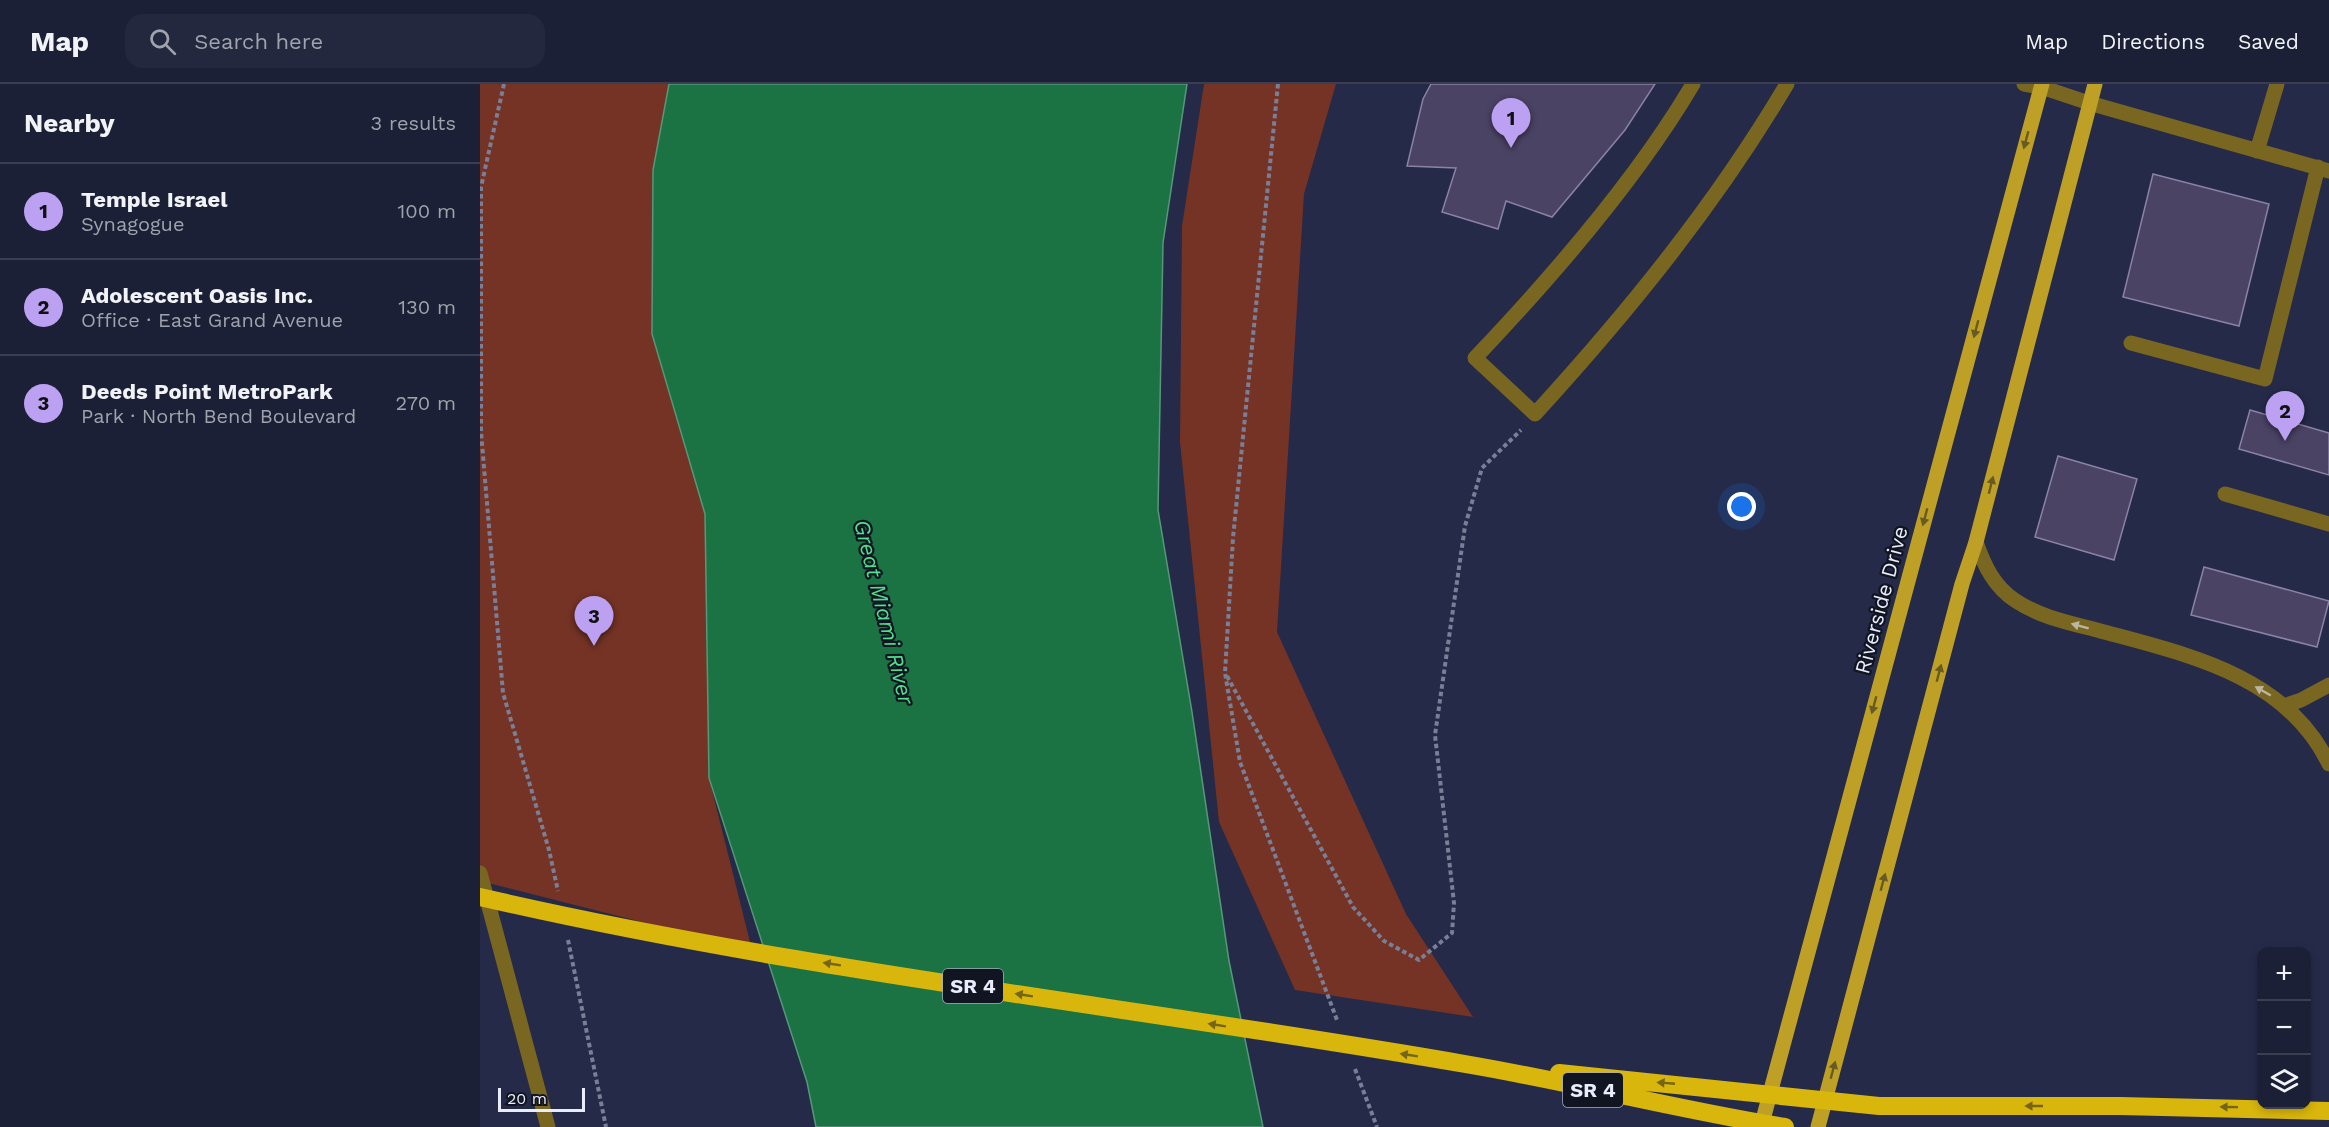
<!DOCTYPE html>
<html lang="en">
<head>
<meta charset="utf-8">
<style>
  body { margin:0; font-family:"Work Sans",sans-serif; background:#24283e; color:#f1f3f6 }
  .controls { position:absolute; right:18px; bottom:18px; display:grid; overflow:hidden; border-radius:12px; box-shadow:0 3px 9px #0003 }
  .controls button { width:54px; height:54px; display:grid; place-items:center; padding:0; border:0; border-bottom:2px solid #393e51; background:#1b2036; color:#f1f3f6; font:30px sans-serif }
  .scale { position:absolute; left:18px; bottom:15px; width:87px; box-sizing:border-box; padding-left:6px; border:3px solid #e8ecfc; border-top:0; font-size:16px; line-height:21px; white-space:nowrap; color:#e8ecfc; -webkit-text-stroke:4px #111421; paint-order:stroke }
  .you { position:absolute; left:1262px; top:423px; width:21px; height:21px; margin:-15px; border:4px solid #fff; border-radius:50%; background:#1a73e8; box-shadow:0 0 0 9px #1a73e833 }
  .badge { display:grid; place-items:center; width:39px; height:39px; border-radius:50%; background:#bca0f2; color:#111; font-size:20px; font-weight:700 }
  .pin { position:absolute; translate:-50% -50px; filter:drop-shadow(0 2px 3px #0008) }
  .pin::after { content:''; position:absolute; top:32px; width:21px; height:18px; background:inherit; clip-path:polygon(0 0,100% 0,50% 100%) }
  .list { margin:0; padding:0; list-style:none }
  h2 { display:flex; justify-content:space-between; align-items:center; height:78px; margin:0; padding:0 24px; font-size:26px }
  h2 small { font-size:20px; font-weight:400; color:#a0a3ad }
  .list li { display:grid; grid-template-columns:39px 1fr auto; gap:18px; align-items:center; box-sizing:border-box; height:96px; padding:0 24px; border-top:2px solid #393e51 }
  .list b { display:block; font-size:22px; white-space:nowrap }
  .list p { margin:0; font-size:20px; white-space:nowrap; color:#a0a3ad }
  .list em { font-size:20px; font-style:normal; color:#a0a3ad }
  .icon { flex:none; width:33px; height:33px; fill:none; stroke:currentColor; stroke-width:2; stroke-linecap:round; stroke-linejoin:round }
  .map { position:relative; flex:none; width:1849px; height:1043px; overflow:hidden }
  header { display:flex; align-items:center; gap:36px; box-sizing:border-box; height:84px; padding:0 30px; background:#1b2036; border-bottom:2px solid #393e51 }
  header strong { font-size:28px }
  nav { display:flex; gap:33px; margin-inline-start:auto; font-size:21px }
  .search { width:420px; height:54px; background:#24283e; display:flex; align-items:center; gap:15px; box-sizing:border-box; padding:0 21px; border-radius:18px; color:#a0a3ad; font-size:22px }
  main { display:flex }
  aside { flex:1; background:#1b2036 }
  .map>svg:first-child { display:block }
  .green { fill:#743324 }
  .water { fill:#1b7344; stroke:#58977b; stroke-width:1.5 }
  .building { fill:#4b4364; stroke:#8a82a7; stroke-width:1.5 }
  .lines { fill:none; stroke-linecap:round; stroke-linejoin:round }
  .path { stroke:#7a7f97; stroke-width:4; stroke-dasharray:4.5 3; stroke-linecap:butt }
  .minor { stroke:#786621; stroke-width:15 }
  .major { stroke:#bda025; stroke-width:15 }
  .highway { stroke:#d9b60c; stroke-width:18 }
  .oneway { fill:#675a23 }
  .oneway2 { fill:#bbb6a4 }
  .oneway3 { fill:#756516 }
  .labels { text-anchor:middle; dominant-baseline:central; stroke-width:4.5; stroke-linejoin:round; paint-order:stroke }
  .shield { fill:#111421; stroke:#a8abba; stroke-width:1.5 }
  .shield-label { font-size:20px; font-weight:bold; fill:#e8ecfc }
  .street-label { font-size:21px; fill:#e8ecfc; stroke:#111421 }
  .water-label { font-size:22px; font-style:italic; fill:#4fdf8d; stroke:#111421 }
</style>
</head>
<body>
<header>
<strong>Map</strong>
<div class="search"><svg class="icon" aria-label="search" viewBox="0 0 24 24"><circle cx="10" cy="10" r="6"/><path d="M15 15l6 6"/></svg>Search here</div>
<nav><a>Map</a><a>Directions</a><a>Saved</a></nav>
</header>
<main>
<aside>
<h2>Nearby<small>3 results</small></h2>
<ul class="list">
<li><span class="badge">1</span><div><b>Temple Israel</b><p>Synagogue</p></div><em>100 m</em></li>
<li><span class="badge">2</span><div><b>Adolescent Oasis Inc.</b><p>Office · East Grand Avenue</p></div><em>130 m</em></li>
<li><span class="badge">3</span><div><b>Deeds Point MetroPark</b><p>Park · North Bend Boulevard</p></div><em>270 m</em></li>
</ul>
</aside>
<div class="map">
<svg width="1849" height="1043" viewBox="0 0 1849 1043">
  <rect width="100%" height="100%" fill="#242a48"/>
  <path class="green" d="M0,0H189L173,86L172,250L225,430L229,694L272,866L0,797Z
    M724,0H856L824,110L797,548L926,830L993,933L815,906L739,738L700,358L702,142Z"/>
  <path class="water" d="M189,0H707L683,159L678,426L712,628L749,877L783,1043H336L327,998L229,694L225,430L172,250L173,86Z"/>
  <path class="building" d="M951,0H1175L1145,46L1072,133L1026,117L1018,145L962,128L976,84L927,82L943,15Z
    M1673,90L1789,120L1759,242L1643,213Z
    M1770,326L1849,349V391L1759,365Z
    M1578,372L1657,395L1634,476L1555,453Z
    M1724,483L1849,517L1837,563L1711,531Z"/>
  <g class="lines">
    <path class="path" d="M24,0L1,103V348L23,609L69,766L78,807
      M798,0L753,454L745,589L760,678L857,936
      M747,592L873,823L904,857L939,876L972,849L974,819L955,651L985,442L1002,384L1041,346
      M88,856L126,1043
      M875,985L897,1043"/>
    <path class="minor" d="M1213,0C1157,95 1072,193 995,274L1055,330C1149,227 1236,120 1307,0
      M1544,0L1561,3L1609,19L1849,87
      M1777,67L1797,0
      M1651,259L1785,295L1838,83
      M1745,410L1849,440
      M1496,458C1504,481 1514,503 1536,517C1560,533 1590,539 1617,546C1704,570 1806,590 1849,680
      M1804,622L1821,616L1849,601
      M0,789L68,1043"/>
    <path class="major" d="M1281,1043L1562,0
      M1338,1043L1482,500L1496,458L1615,0"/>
    <path class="highway" d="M0,813C325,888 657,923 985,980C1092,998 1198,1026 1305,1043
      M1079,989L1399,1022H1640L1849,1027"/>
  </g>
  <defs><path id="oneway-solid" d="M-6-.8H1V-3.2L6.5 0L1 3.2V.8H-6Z" transform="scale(1.5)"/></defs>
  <g class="oneway">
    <use href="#oneway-solid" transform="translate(1546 56) rotate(105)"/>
    <use href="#oneway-solid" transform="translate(1496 245) rotate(105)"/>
    <use href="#oneway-solid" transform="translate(1511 401) rotate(-76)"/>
    <use href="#oneway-solid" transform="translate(1445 433) rotate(105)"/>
    <use href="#oneway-solid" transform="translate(1459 589) rotate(-75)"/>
    <use href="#oneway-solid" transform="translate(1394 621) rotate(105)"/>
    <use href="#oneway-solid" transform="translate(1403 798) rotate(-75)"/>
    <use href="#oneway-solid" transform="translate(1353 986) rotate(-75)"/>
  </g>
  <g class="oneway2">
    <use href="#oneway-solid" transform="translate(1600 542) rotate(-165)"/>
    <use href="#oneway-solid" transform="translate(1783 607) rotate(-150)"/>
  </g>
  <g class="oneway3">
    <use href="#oneway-solid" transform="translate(352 880) rotate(-171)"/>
    <use href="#oneway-solid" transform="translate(544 911) rotate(-171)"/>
    <use href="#oneway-solid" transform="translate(737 941) rotate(-171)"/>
    <use href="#oneway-solid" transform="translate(929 971) rotate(-171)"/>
    <use href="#oneway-solid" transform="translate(1186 999) rotate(-175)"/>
    <use href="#oneway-solid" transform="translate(1554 1022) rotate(180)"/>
    <use href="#oneway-solid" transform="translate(1749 1023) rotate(-179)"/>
  </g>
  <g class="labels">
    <g class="shield">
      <rect x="463" y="885" width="60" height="34" rx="4.5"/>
      <rect x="1083" y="989" width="60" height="34" rx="4.5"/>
    </g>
    <g class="shield-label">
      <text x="493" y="902">SR 4</text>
      <text x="1113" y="1006">SR 4</text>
    </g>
    <g class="street-label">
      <text transform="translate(1401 516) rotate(-75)">Riverside Drive</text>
    </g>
    <g class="water-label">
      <text transform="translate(404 528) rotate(76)">Great Miami River</text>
    </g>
  </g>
</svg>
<div class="controls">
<button>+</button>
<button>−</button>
<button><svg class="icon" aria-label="layers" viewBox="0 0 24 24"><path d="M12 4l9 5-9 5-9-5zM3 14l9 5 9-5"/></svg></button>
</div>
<div class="scale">20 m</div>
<div class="you"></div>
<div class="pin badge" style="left:1031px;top:64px">1</div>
<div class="pin badge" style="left:1805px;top:357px">2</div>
<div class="pin badge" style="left:114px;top:562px">3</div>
</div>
</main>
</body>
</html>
